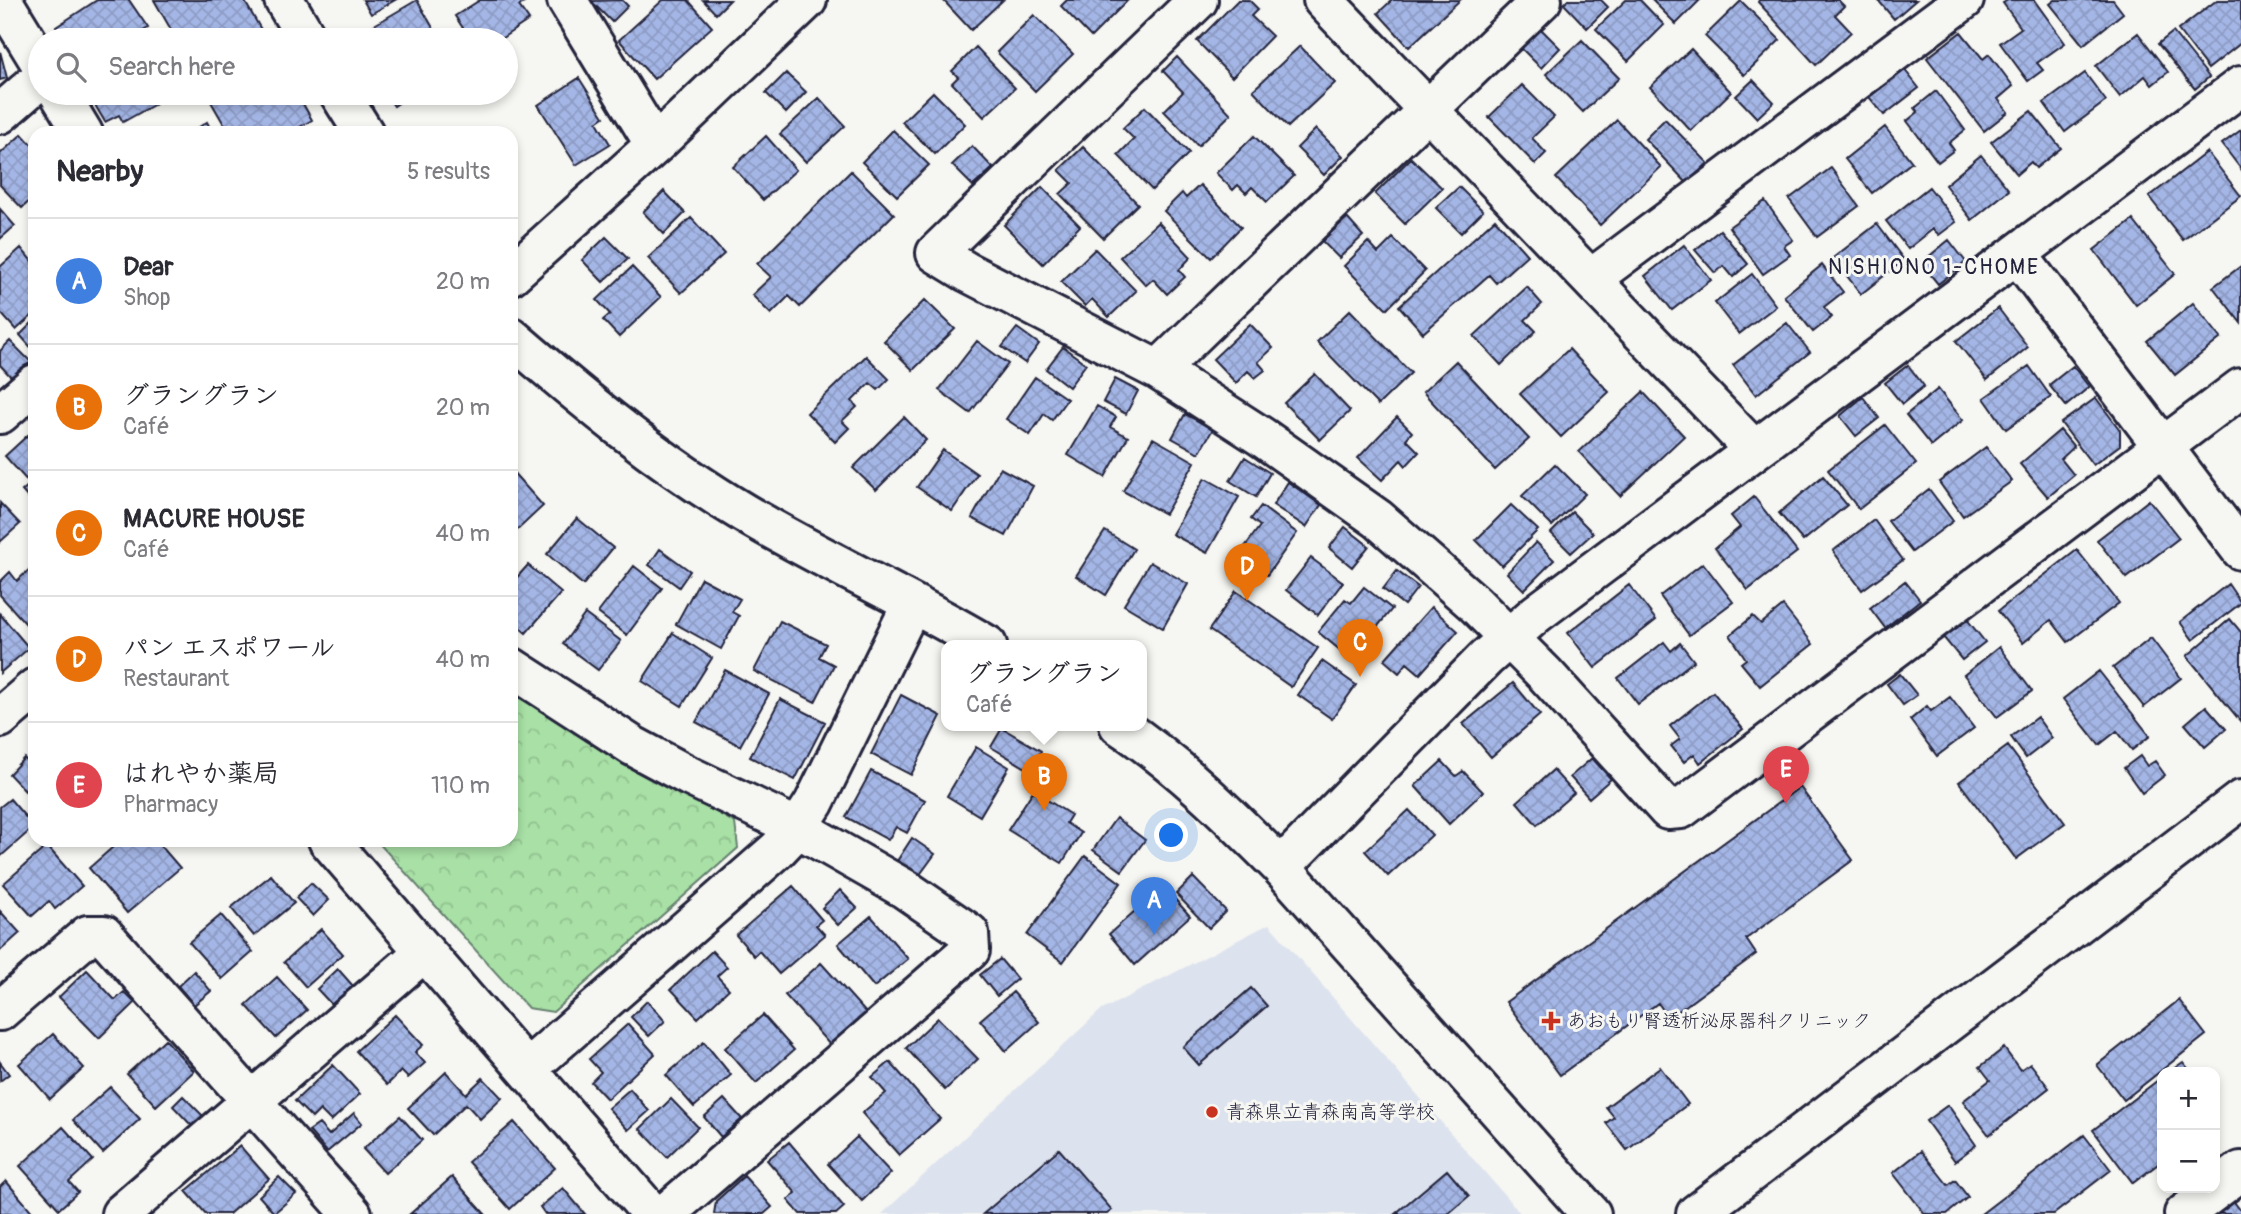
<!DOCTYPE html>
<html lang="en">
<head>
<meta charset="utf-8">
<style>
  body { margin:0; font-family:Pangolin,"Klee One",sans-serif; background:#f2f2f3; color:#2b2b33 }
  .controls { position:absolute; right:21px; bottom:21px; display:grid; overflow:hidden; border-radius:14px; box-shadow:0 4px 10px #0003 }
  .controls button { width:63px; height:63px; display:grid; place-items:center; padding:0; border:0; border-bottom:2px solid #e1e1e2; background:#fff; color:#2b2b33; font:35px sans-serif }
  .you { position:absolute; left:1172px; top:836px; width:24px; height:24px; margin:-18px; border:5px solid #fff; border-radius:50%; background:#1a73e8; box-shadow:0 0 0 10px #1a73e833 }
  .badge { display:grid; place-items:center; width:46px; height:46px; border-radius:50%; background:#c8321e; color:#fff; font-size:23px; font-weight:700 }
  .pin { position:absolute; translate:-50% -58px; filter:drop-shadow(0 2px 4px #0008) }
  .pin::after { content:''; position:absolute; top:37px; width:24px; height:21px; background:inherit; clip-path:polygon(0 0,100% 0,50% 100%) }
  .popup { position:absolute; left:941px; top:640px; width:206px; height:91px; box-sizing:border-box; display:grid; place-content:center; border-radius:14px; background:#fff; filter:drop-shadow(0 2px 5px #0005); font-size:23px; white-space:nowrap; color:#7c7c81 }
  .popup b { font-size:26px; color:#2b2b33 }
  .popup::after { content:''; position:absolute; left:50%; top:100%; margin-left:-14px; border:14px solid transparent; border-top-color:#fff }
  .list { margin:0; padding:0; list-style:none }
  h2 { display:flex; justify-content:space-between; align-items:center; height:91px; margin:0; padding:0 28px; font-size:30px }
  h2 small { font-size:23px; font-weight:400; color:#7c7c81 }
  .list li { display:grid; grid-template-columns:46px 1fr auto; gap:21px; align-items:center; box-sizing:border-box; height:126px; padding:0 28px; border-top:2px solid #e1e1e2 }
  .list b { display:block; font-size:26px; white-space:nowrap }
  .list p { margin:0; font-size:23px; white-space:nowrap; color:#7c7c81 }
  .list em { font-size:23px; font-style:normal; color:#7c7c81 }
  .icon { flex:none; width:38px; height:38px; fill:none; stroke:currentColor; stroke-width:2; stroke-linecap:round; stroke-linejoin:round }
  .map { position:relative; flex:none; width:2241px; height:1214px; overflow:hidden }
  .search { position:absolute; background:#fff; box-shadow:0 4px 10px #0003; left:28px; top:28px; width:490px; height:77px; display:flex; align-items:center; gap:18px; box-sizing:border-box; padding:0 24px; border-radius:38px; color:#7c7c81; font-size:26px }
  .panel { position:absolute; background:#fff; box-shadow:0 4px 10px #0003; left:28px; top:126px; width:490px; height:721px; border-radius:21px }
  .map>svg:first-child { display:block }
  .built { fill:#dde3ee }
  .park { fill:url(#park-crowns); stroke:#658170; stroke-width:2 }
  .building { fill:url(#building-cross-hatch); stroke:#22223b; stroke-width:2 }
  .lines { fill:none; stroke-linecap:round; stroke-linejoin:round }
  .minor-casing { stroke:#22223b; stroke-width:44 }
  .minor { stroke:#f6f6f2; stroke-width:38 }
  .poi-dot { fill:#c8321e; stroke:#f6f6f2; stroke-width:2.5 }
  .labels { text-anchor:middle; dominant-baseline:central; stroke-width:6; stroke-linejoin:round; paint-order:stroke }
  .poi-label { font-size:19px; fill:#22223b; stroke:#f6f6f2; text-anchor:start }
  .neighbourhood-label { font-size:21px; letter-spacing:2px; fill:#22223b; stroke:#f6f6f2 }
</style>
</head>
<body>
<div class="map">
<svg width="2241" height="1214" viewBox="0 0 2241 1214">
  <defs>
    <pattern id="park-crowns" width="20" height="18" patternUnits="userSpaceOnUse" patternTransform="scale(1.75)"><rect width="20" height="18" fill="#a8e0a5"/><path d="M2 6a3 3 0 1 1 6 0M12 15a3 3 0 1 1 6 0" fill="none" stroke="#90c08f"/></pattern>
    <pattern id="building-cross-hatch" width="8" height="8" patternUnits="userSpaceOnUse" patternTransform="scale(1.75)"><rect width="8" height="8" fill="#a4b6e5"/><path d="M0 0l8 8M0 8l8-8" fill="none" stroke="#8d9cc5"/></pattern>
  </defs>
  <rect width="100%" height="100%" fill="#f6f6f2"/>
  <filter id="ink" filterUnits="userSpaceOnUse"><feTurbulence type="fractalNoise" baseFrequency=".0143" numOctaves="2"/><feDisplacementMap in="SourceGraphic" scale="14" xChannelSelector="R" yChannelSelector="G"/><feConvolveMatrix kernelMatrix="1 2 1 2 8 2 1 2 1" color-interpolation-filters="sRGB"/></filter>
  <g filter="url(#ink)">
    <path class="built" d="M1269,924L1521,1214H882L1100,1011Z"/>
    <path class="park" d="M511,693L735,823L738,848L553,1012L528,1008L376,840H511Z"/>
    <path class="building" d="M97,0H129L148,28L129,40H65L56,27Z
      M154,0H244L267,40H177Z
      M363,0H395L371,14Z
      M417,0L440,40H369L364,31Z
      M480,0H529L519,6L529,20L499,40H471L455,16Z
      M622,0L628,6L612,22L591,1Z
      M663,0H688L712,27L654,79L619,40Z
      M703,0H730L716,14Z
      M943,0H1003L971,30Z
      M1067,0H1128L1091,37L1061,6Z
      M1238,0H1249L1258,9L1251,16L1272,36L1232,77L1197,41Z
      M1392,0H1460L1409,47L1378,13Z
      M1568,0H1601L1608,7L1587,28L1564,4Z
      M1626,0H1640L1664,25L1628,61L1596,29Z
      M1652,0H1700L1676,24Z
      M1759,0H1838L1844,6L1835,15L1851,32L1816,65L1758,2Z
      M1878,0H1916L1894,19Z
      M2008,0H2034L2065,43L2037,63L2043,70L2028,81L2000,43L2021,28L2003,3Z
      M2055,0H2113L2123,13L2083,45L2050,4Z
      M2217,0H2241V43L2208,69L2178,30Z
      M1741,1L1780,40L1744,75L1705,36Z
      M1034,15L1073,54L1035,91L997,52Z
      M1541,29L1560,48L1541,68L1521,48Z
      M1961,32L1983,59L1989,54L2013,86L1998,99L2008,112L1984,131L1927,58Z
      M2173,32L2209,77L2195,89L2158,44Z
      M2138,33L2168,72L2152,85L2145,76L2120,97L2096,66Z
      M1582,40L1619,78L1583,112L1546,74Z
      M1300,46L1335,83L1288,127L1253,90Z
      M976,47L1015,88L984,117L952,83L958,77L952,71Z
      M1691,49L1731,92L1691,131L1650,87Z
      M0,51L7,78L0,80Z
      M1177,57L1231,114L1198,146L1164,111L1183,92L1163,71Z
      M1904,69L1919,88L1884,115L1869,97Z
      M786,73L806,92L786,113L766,93Z
      M2085,73L2106,101L2065,132L2044,103Z
      M579,78L604,117L597,122L610,144L576,165L538,105Z
      M1753,80L1774,102L1757,118L1736,96Z
      M1522,85L1554,117L1532,138L1546,153L1535,164L1489,117Z
      M1936,91L1965,130L1949,143L1954,150L1938,162L1907,121L1918,112L1915,108Z
      M933,92L965,124L935,154L902,122Z
      M88,93H175L123,122L119,115L105,122Z
      M206,93H297L312,120L293,131L295,133H229Z
      M385,93H413L394,106Z
      M819,98L845,126L806,162L780,134Z
      M1145,107L1189,153L1152,190L1118,155L1134,139L1123,128Z
      M2031,111L2061,148L2036,168L2031,162L2017,174L1991,142Z
      M1665,119L1708,163L1687,183L1645,139Z
      M1617,120L1661,167L1600,225L1556,178Z
      M207,122L213,133H190Z
      M1885,127L1912,162L1872,193L1845,159Z
      M1316,129L1343,156L1324,175L1297,148Z
      M893,130L929,165L897,196L862,162Z
      M2241,130V169L2222,144Z
      M22,134L32,145L35,142V196L22,208L0,185V154Z
      M766,136L796,170L763,200L733,167Z
      M1254,136L1294,176L1267,202L1252,187L1246,193L1238,185L1233,190L1216,173Z
      M972,146L993,168L973,186L952,165Z
      M1083,147L1138,204L1103,238L1060,194L1072,183L1059,170Z
      M2207,152L2241,196L2183,240L2149,197Z
      M1981,155L2009,190L1972,220L1945,185Z
      M1411,158L1442,188L1405,224L1375,194Z
      M1831,168L1859,206L1817,237L1789,199Z
      M851,171L894,214L800,307L789,296L771,314L752,295L771,277L757,264Z
      M1200,185L1241,227L1211,258L1164,211L1182,193L1186,198Z
      M1042,187L1080,226L1043,264L1004,225Z
      M1459,187L1483,211L1461,233L1436,208Z
      M1929,187L1956,222L1939,235L1933,229L1908,249L1886,221Z
      M664,191L685,213L664,234L643,212Z
      M1765,201L1793,240L1784,246L1790,255L1763,274L1729,227Z
      M0,209L15,226L0,239Z
      M691,218L724,254L681,293L648,258Z
      M1347,218L1363,236L1339,258L1322,241Z
      M1495,219L1527,255L1496,283L1489,275L1423,333L1399,306Z
      M2133,220L2175,274L2136,305L2094,250Z
      M1158,222L1191,257L1179,270L1185,277L1167,294L1153,279L1146,285L1120,257Z
      M1877,224L1904,260L1861,294L1833,258Z
      M1720,230L1748,264L1733,277L1724,266L1715,273L1695,250Z
      M606,237L628,259L603,282L582,260Z
      M1393,238L1425,271L1387,309L1344,266L1368,242L1378,253Z
      M1949,240L1966,262L1938,284L1921,263Z
      M1684,245L1711,280L1672,310L1645,276Z
      M21,248L35,265V313L16,330L0,312V267Z
      M1095,249L1136,291L1109,317L1092,299L1085,306L1061,282Z
      M1822,265L1843,292L1824,307L1832,317L1813,332L1784,296Z
      M2241,266V323L2213,287Z
      M632,267L661,297L619,337L603,320L610,314L597,300Z
      M1752,274L1776,306L1739,334L1715,303Z
      M1527,287L1542,304L1525,320L1536,331L1501,365L1474,336Z
      M925,300L955,329L913,370L884,341Z
      M2193,303L2221,338L2175,375L2147,341Z
      M1998,308L2028,347L1987,380L1956,341Z
      M1350,310L1411,373L1378,405L1317,342Z
      M32,323L35,326V352L20,335Z
      M1787,323L1810,352L1756,395L1733,365Z
      M1250,324L1273,348L1258,362L1265,370L1255,378L1248,371L1236,383L1213,359Z
      M1017,328L1039,344L1025,363L1002,347Z
      M10,341L31,362L13,379L0,365V351Z
      M977,341L1008,364L970,413L939,390Z
      M1063,347L1086,364L1069,387L1046,369Z
      M1569,349L1609,392L1561,437L1520,394Z
      M866,356L889,379L878,390L870,383L852,401L857,407L842,421L849,428L835,442L807,413Z
      M1456,361L1529,439L1495,470L1423,392Z
      M1908,365L1924,386L1902,404L1885,383Z
      M2029,366L2051,397L2006,429L1984,398Z
      M2073,366L2089,387L2066,406L2049,385Z
      M1315,374L1350,411L1320,440L1284,403Z
      M1035,377L1067,399L1052,420L1044,414L1030,435L1006,419Z
      M1115,379L1138,391L1126,414L1103,402Z
      M1938,389L1963,420L1931,446L1906,415Z
      M1643,392L1684,436L1620,496L1579,452Z
      M1863,397L1879,418L1856,436L1840,416Z
      M2096,398L2120,430V445L2093,465L2061,423Z
      M1097,406L1116,417L1110,427L1128,437L1105,477L1068,455Z
      M1185,414L1213,429L1199,453L1172,438Z
      M904,417L926,440L876,490L853,468Z
      M1397,417L1412,432L1406,439L1419,452L1406,466L1401,460L1382,480L1358,458Z
      M1885,425L1916,464L1859,509L1828,470Z
      M2060,430L2074,447L2061,459L2074,475L2048,497L2020,464Z
      M28,435L35,442V506L22,491L30,484L5,456Z
      M1153,438L1195,462L1165,514L1123,491Z
      M1986,447L2012,481L1963,516L1939,482Z
      M943,450L977,474L952,511L917,487Z
      M1245,457L1270,473L1256,497L1230,481Z
      M1555,464L1585,494L1552,526L1522,496Z
      M1000,468L1033,486L1006,536L972,518Z
      M511,470L543,506L511,536Z
      M1823,476L1847,505L1803,541L1779,513Z
      M1205,478L1239,497L1207,553L1172,534Z
      M1288,482L1321,505L1306,527L1273,505Z
      M1929,489L1953,521L1912,552L1888,521Z
      M1754,497L1797,552L1748,590L1715,548L1740,527L1731,516Z
      M2149,500L2179,538L2127,578L2097,540Z
      M0,503L20,524L0,542Z
      M1511,505L1538,530L1502,566L1476,540Z
      M1261,506L1297,533L1267,575L1239,555L1260,526L1251,519Z
      M1572,512L1593,533L1571,553L1551,533Z
      M577,518L613,548L583,585L547,554Z
      M1874,520L1903,560L1862,590L1833,551Z
      M1345,527L1369,546L1352,567L1329,548Z
      M1105,531L1134,549L1106,595L1076,576Z
      M1536,542L1554,560L1524,590L1507,573Z
      M660,549L690,571L679,587L649,565Z
      M2077,550L2119,603L2068,642L2051,620L2023,643L1998,611Z
      M1311,558L1343,582L1318,615L1286,590Z
      M1150,562L1188,584L1163,628L1124,605Z
      M1703,563L1733,602L1689,635L1660,596Z
      M35,564V615L26,624L0,595V582L10,572L17,581Z
      M528,565L561,593L526,633L511,620V584Z
      M634,566L662,588L627,635L598,613Z
      M1397,571L1418,587L1404,605L1383,589Z
      M701,578L740,599L732,612L739,616L721,649L676,624Z
      M1905,581L1920,600L1885,628L1870,608Z
      M2228,584L2241,603L2193,640L2180,622Z
      M1629,585L1656,620L1595,668L1568,633Z
      M1364,587L1392,609L1351,659L1318,632L1345,599L1351,603Z
      M1236,591L1318,648L1291,687L1209,630Z
      M1783,606L1813,644L1760,686L1741,663L1746,659L1730,635L1753,616L1761,624Z
      M1431,607L1458,631L1420,674L1407,663L1399,673L1384,660Z
      M0,614L29,648L0,673Z
      M585,614L621,641L598,670L563,644Z
      M1966,618L1985,642L1962,660L1943,637Z
      M2230,619L2241,632V722L2187,656Z
      M780,621L826,644L819,657L834,665L815,702L754,671Z
      M673,633L712,658L682,706L642,681Z
      M2151,638L2181,678L2144,707L2113,668Z
      M1664,642L1671,651L1680,643L1694,661L1638,704L1618,678Z
      M1999,647L2032,691L1997,717L1964,675Z
      M1322,661L1356,685L1332,719L1298,695Z
      M725,670L769,694L740,746L696,722Z
      M2099,671L2150,736L2132,750L2117,731L2099,745L2063,699Z
      M1900,674L1917,695L1903,705L1887,684Z
      M1513,683L1540,715L1491,757L1463,724Z
      M1713,692L1743,729L1700,763L1694,754L1684,762L1671,746L1680,739L1670,726Z
      M901,695L941,716L911,775L871,754Z
      M1950,697L1974,728L1937,756L1910,720L1927,706L1931,711Z
      M780,699L825,722L795,780L750,757Z
      M2206,706L2226,729L2205,747L2185,724Z
      M2037,717L2052,738L2026,758L2011,737Z
      M1002,728L1041,751L1031,771L991,747Z
      M2008,746L2065,823L2016,859L1959,782Z
      M976,747L1009,767L980,816L947,796Z
      M2140,756L2147,766L2155,761L2165,775L2142,793L2124,768Z
      M24,758L35,769V782L25,791L9,774Z
      M1592,758L1611,779L1589,798L1570,777Z
      M1442,761L1456,776L1463,771L1483,792L1449,824L1415,786Z
      M1553,770L1574,793L1537,825L1517,802Z
      M871,771L925,800L907,833L896,827L888,840L846,817Z
      M1800,787L1853,860L1746,939L1756,954L1669,1018L1658,1003L1560,1075L1506,1002Z
      M1033,791L1071,815L1066,823L1081,833L1062,863L1008,830Z
      M10,799L34,827L0,857V807Z
      M1409,810L1432,835L1388,876L1365,851Z
      M1116,818L1145,840L1122,871L1093,850Z
      M912,838L935,854L919,876L897,861Z
      M121,840H156L180,868L127,913L89,868Z
      M47,846L82,886L55,909L49,901L32,916L3,884Z
      M1085,856L1121,883L1063,962L1027,935Z
      M271,875L294,903L254,936L231,908Z
      M1193,877L1226,911L1209,928L1176,894Z
      M311,883L329,900L313,916L296,898Z
      M793,886L822,920L816,925L825,935L779,974L759,951L754,956L736,935Z
      M1163,886L1190,916L1135,965L1109,934Z
      M840,890L857,908L838,925L822,908Z
      M0,911L20,933L0,951Z
      M221,915L253,952L222,979L189,942Z
      M871,916L908,959L874,987L838,944Z
      M321,929L343,954L306,987L284,962Z
      M712,951L727,967L717,976L729,989L698,1018L671,989Z
      M1000,959L1017,979L997,996L980,975Z
      M821,963L867,1014L831,1046L785,995Z
      M338,969L353,986L332,1005L317,989Z
      M87,970L115,1000L124,992L135,1003L99,1038L59,997Z
      M194,971L211,991L194,1005L178,986Z
      M277,977L307,1010L276,1038L246,1005Z
      M1251,988L1267,1006L1199,1065L1183,1047Z
      M1013,992L1039,1022L1006,1051L980,1020Z
      M2179,1000L2206,1035L2124,1100L2097,1065Z
      M647,1001L665,1021L649,1036L631,1017Z
      M395,1015L423,1045L415,1052L425,1063L408,1078L401,1071L387,1085L356,1051Z
      M763,1015L794,1050L756,1083L725,1048Z
      M938,1018L978,1059L945,1090L906,1048Z
      M628,1024L655,1054L607,1099L591,1082L601,1072L589,1059Z
      M53,1034L84,1068L50,1099L19,1064Z
      M165,1039L194,1071L156,1106L127,1074Z
      M704,1042L731,1075L694,1107L666,1075Z
      M2004,1048L2020,1070L2030,1063L2049,1088L1989,1135L1963,1101L1990,1080L1980,1067Z
      M0,1062L9,1074L0,1081Z
      M890,1062L940,1119L899,1155L862,1113L886,1093L872,1077Z
      M2183,1062L2191,1072H2169Z
      M333,1065L360,1094L331,1121L320,1110L312,1118L295,1101Z
      M1660,1067L1688,1104L1627,1150L1606,1123L1614,1117L1606,1107Z
      M446,1072L466,1094L483,1078L502,1098L480,1119L466,1104L433,1135L408,1108Z
      M2162,1077V1161L2133,1183L2093,1130Z
      M110,1087L140,1119L103,1153L73,1120Z
      M630,1089L649,1111L628,1130L608,1108Z
      M183,1096L203,1116L192,1126L173,1106Z
      M671,1099L698,1127L667,1157L640,1129Z
      M724,1099L742,1119L721,1137L704,1117Z
      M1948,1105L1976,1145L1955,1161L1926,1121Z
      M354,1113L362,1123L327,1152L309,1131L319,1124L329,1135Z
      M400,1116L422,1140L385,1173L363,1149Z
      M514,1122L555,1168L510,1209L468,1162Z
      M63,1127L93,1160L69,1182L78,1192L59,1209L20,1166Z
      M2084,1135L2111,1170L2054,1214H1981Z
      M857,1137L891,1173L862,1201L828,1164Z
      M789,1142L844,1207L836,1214H800L788,1200L796,1193L767,1160Z
      M240,1146L269,1179L229,1214H206L186,1191Z
      M1059,1149L1112,1210L1107,1214H983Z
      M1921,1151L1948,1185L1955,1180L1968,1197L1947,1214H1925L1893,1173Z
      M1447,1170L1469,1196L1448,1214H1395Z
      M744,1176L772,1207L764,1214H714L716,1201Z
      M279,1177L296,1194L274,1213L259,1196Z
      M452,1177L485,1214H410Z
      M6,1181L34,1214H0V1187Z
      M563,1188L585,1214H545L540,1207Z
      M2231,1198L2241,1211V1214H2212Z"/>
    <g class="lines">
      <defs>
        <path id="minor" d="M2,0L40,62
          M284,0L308,40
          M567,0L655,145
          M1198,0L936,253L967,272L1158,370L1262,437L1378,519L1474,603L1545,674L1668,810L1681,809L2241,388
          M1323,0L1754,450
          M59,93L83,133
          M339,93L364,133
          M0,114L40,79
          M2018,255L2241,550
          M511,275L655,145L807,0
          M1592,278L1964,0
          M511,337C585,401 660,463 744,513C823,560 908,598 987,645
          M1158,370L1542,0
          M0,414L35,384
          M511,667L633,746L689,776L798,828L905,889L969,933L970,950L665,1214
          M0,718L35,688
          M1119,725C1179,765 1231,817 1281,867L1591,1214
          M328,840L652,1214
          M1281,867L1486,658L1536,614L2241,86
          M0,1011L88,935H104L352,1214
          M527,1069L777,850L798,828L814,803L912,604
          M121,1214L424,952
          M1696,1214L2241,800
          M2184,1214L2241,1171"/>
      </defs>
      <use href="#minor" class="minor-casing"/>
      <use href="#minor" class="minor"/>
    </g>
  </g>
  <g class="poi-dot">
    <path d="M1547.5 1010.5h7v7h7v7h-7v7h-7v-7h-7v-7h7z"/>
    <circle cx="1212" cy="1112" r="7"/>
  </g>
  <g class="labels">
    <g class="poi-label">
      <text x="1567" y="1021">あおもり腎透析泌尿器科クリニック</text>
      <text x="1226" y="1112">青森県立青森南高等学校</text>
    </g>
    <g class="neighbourhood-label">
      <text x="1934" y="267">NISHIONO 1-CHOME</text>
    </g>
  </g>
</svg>
<div class="controls">
<button>+</button>
<button>−</button>
</div>
<div class="you"></div>
<div class="pin badge" style="left:1154px;top:935px;background:#3f7fe0">A</div>
<div class="pin badge" style="left:1044px;top:811px;background:#e8710a">B</div>
<div class="popup"><b>グラングラン</b>Café</div>
<div class="pin badge" style="left:1360px;top:677px;background:#e8710a">C</div>
<div class="pin badge" style="left:1247px;top:601px;background:#e8710a">D</div>
<div class="pin badge" style="left:1786px;top:804px;background:#e0444e">E</div>
<div class="search"><svg class="icon" aria-label="search" viewBox="0 0 24 24"><circle cx="10" cy="10" r="6"/><path d="M15 15l6 6"/></svg>Search here</div>
<section class="panel">
<h2>Nearby<small>5 results</small></h2>
<ul class="list">
<li><span class="badge" style="background:#3f7fe0">A</span><div><b>Dear</b><p>Shop</p></div><em>20 m</em></li>
<li><span class="badge" style="background:#e8710a">B</span><div><b>グラングラン</b><p>Café</p></div><em>20 m</em></li>
<li><span class="badge" style="background:#e8710a">C</span><div><b>MACURE HOUSE</b><p>Café</p></div><em>40 m</em></li>
<li><span class="badge" style="background:#e8710a">D</span><div><b>パン エスポワール</b><p>Restaurant</p></div><em>40 m</em></li>
<li><span class="badge" style="background:#e0444e">E</span><div><b>はれやか薬局</b><p>Pharmacy</p></div><em>110 m</em></li>
</ul>
</section>
</div>
</body>
</html>
